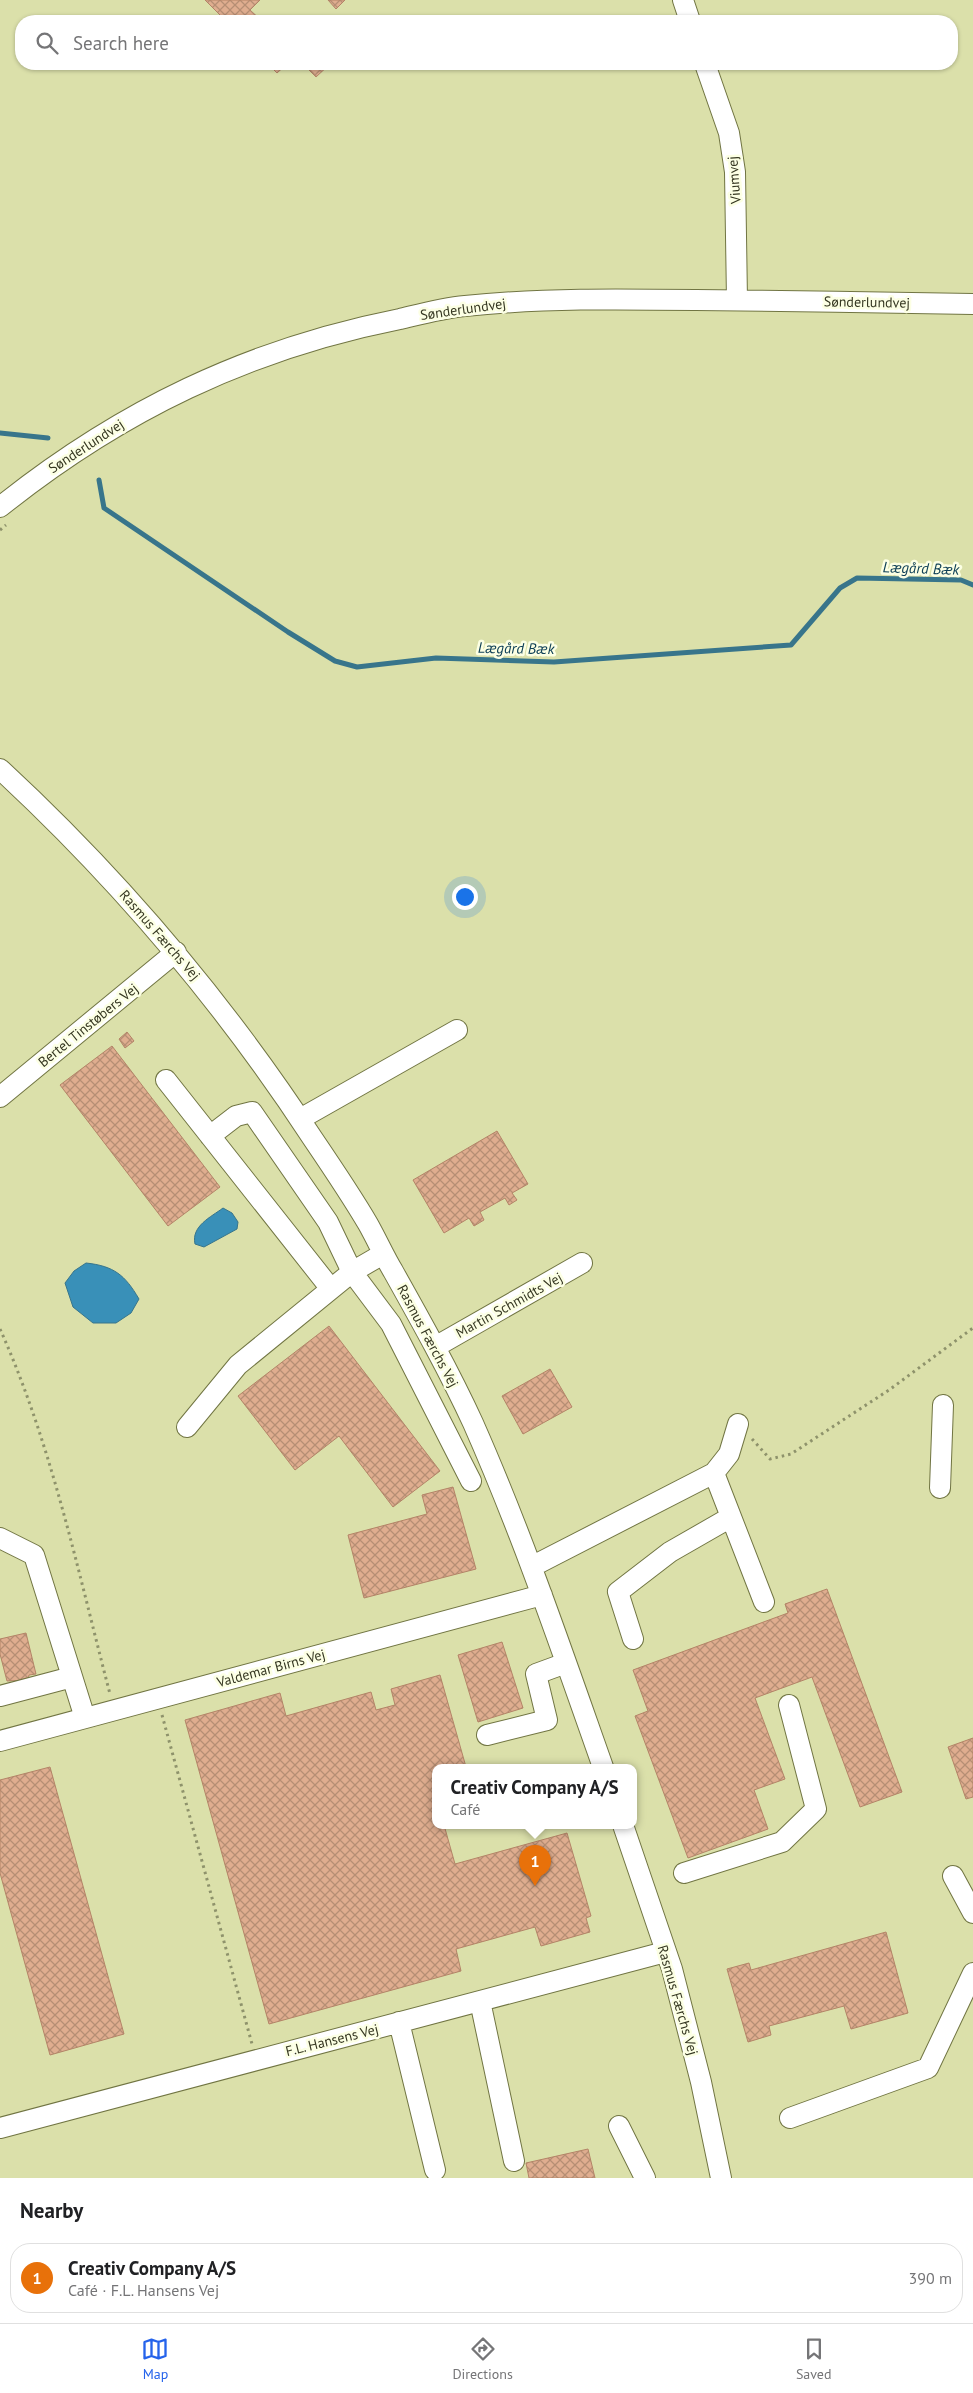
<!DOCTYPE html>
<html lang="en">
<head>
<meta charset="utf-8">
<style>
  body { margin:0; font-family:"PT Sans",sans-serif; background:#f6f6f6; color:#202124 }
  .you { position:absolute; left:464px; top:896px; width:18px; height:18px; margin:-12px; border:4px solid #fff; border-radius:50%; background:#1a73e8; box-shadow:0 0 0 8px #1a73e833 }
  .badge { display:grid; place-items:center; width:32px; height:32px; border-radius:50%; background:#2563eb; color:#fff; font-size:16px; font-weight:700 }
  .pin { position:absolute; translate:-50% -41px; filter:drop-shadow(0 1px 2px #0008) }
  .pin::after { content:''; position:absolute; top:26px; width:18px; height:15px; background:inherit; clip-path:polygon(0 0,100% 0,50% 100%) }
  .popup { position:absolute; left:432px; top:1764px; width:205px; height:65px; box-sizing:border-box; display:grid; place-content:center; border-radius:10px; background:#fff; filter:drop-shadow(0 1px 4px #0005); font-size:16px; white-space:nowrap; color:#757577 }
  .popup b { font-size:19px; color:#202124 }
  .popup::after { content:''; position:absolute; left:50%; top:100%; margin-left:-10px; border:10px solid transparent; border-top-color:#fff }
  .list { margin:0; padding:0; list-style:none }
  h2 { display:flex; justify-content:space-between; align-items:center; height:65px; margin:0; padding:0 20px; font-size:21px }
  h2 small { font-size:16px; font-weight:400; color:#757577 }
  .list li { display:grid; grid-template-columns:32px 1fr auto; gap:15px; align-items:center; box-sizing:border-box; height:70px; margin:0 10px 10px; padding:0 10px; border:1px solid #e0e0e0; border-radius:20px }
  .list b { display:block; font-size:19px; white-space:nowrap }
  .list p { margin:0; font-size:16px; white-space:nowrap; color:#757577 }
  .list em { font-size:16px; font-style:normal; color:#757577 }
  .icon { flex:none; width:28px; height:28px; fill:none; stroke:currentColor; stroke-width:2; stroke-linecap:round; stroke-linejoin:round }
  .map { position:relative; flex:none; width:973px; height:2178px; overflow:hidden }
  .search { position:absolute; background:#fff; box-shadow:0 1px 4px #0004; left:15px; right:15px; top:15px; height:55px; display:flex; align-items:center; gap:12px; box-sizing:border-box; padding:0 18px; border-radius:20px; color:#757577; font-size:19px }
  .sheet { height:145px; background:#fff }
  nav { display:flex; justify-content:space-around; align-items:center; box-sizing:border-box; height:70px; border-top:1px solid #e0e0e0; background:#fff; font-size:14px; color:#757577 }
  nav a { display:grid; justify-items:center; gap:2px }
  nav .on { color:#2563eb }
  .map>svg:first-child { display:block }
  .water { fill:#3990b8; stroke:#38758b }
  .lines { fill:none; stroke-linecap:round; stroke-linejoin:round }
  .stream { stroke:#38758b; stroke-width:5 }
  .building { fill:url(#building-cross-hatch); stroke:#b38467 }
  .minor-casing { stroke:#717543; stroke-width:22 }
  .path { stroke:#8e926b; stroke-width:3; stroke-dasharray:2.5 4; stroke-linecap:butt }
  .minor { stroke:#fff; stroke-width:20 }
  .labels { text-anchor:middle; dominant-baseline:central; stroke-width:5; stroke-linejoin:round; paint-order:stroke }
  .street-label { font-size:14px; fill:#353721; stroke:#fcffe4 }
  .water-label { font-size:15px; font-style:italic; fill:#104157; stroke:#fcffe4 }
</style>
</head>
<body>
<div class="map">
<svg width="973" height="2178" viewBox="0 0 973 2178">
  <defs>
    <pattern id="building-cross-hatch" width="8" height="8" patternUnits="userSpaceOnUse" patternTransform="scale(1.25)"><rect width="8" height="8" fill="#dfad8f"/><path d="M0 0l8 8M0 8l8-8" fill="none" stroke="#b68e74"/></pattern>
  </defs>
  <rect width="100%" height="100%" fill="#dbe0aa"/>
  <path class="water" d="M223,1208L232,1213L238,1222L237,1229L204,1247L195,1244C191,1226 211,1217 223,1208Z
    M86,1263C114,1266 125,1275 139,1299L131,1313L116,1323H93L73,1307L65,1283L74,1271Z"/>
  <g class="lines">
    <path class="stream" d="M0,433L48,438
      M99,480L104,508L288,632L335,661L357,667L436,658L554,662L791,645L840,588L857,578L961,580L973,585"/>
  </g>
  <path class="building" d="M205,0H260L250,10L262,21H226Z
    M328,0H345L336,9Z
    M268,64H287L277,73Z
    M303,64H330L316,77Z
    M127,1032L134,1041L125,1048L119,1039Z
    M112,1046L220,1187L168,1226L60,1085Z
    M497,1131L528,1184L512,1193L517,1200L509,1205L505,1198L480,1212L484,1220L474,1226L469,1218L444,1233L413,1180Z
    M329,1326L440,1471L393,1507L339,1436L295,1470L238,1396Z
    M550,1369L572,1407L523,1434L502,1396Z
    M453,1487L476,1569L364,1598L348,1535L427,1514L422,1495Z
    M827,1589L902,1792L860,1807L812,1677L755,1698L785,1779L754,1790L768,1829L688,1858L635,1716L648,1711L633,1670L788,1613L785,1604Z
    M26,1633L36,1674L29,1675L28,1680L7,1681L0,1654V1639Z
    M502,1642L523,1708L478,1722L458,1655Z
    M440,1675L466,1767H436V1825H444L455,1864L567,1833L591,1916L586,1918L590,1932L541,1946L535,1927L456,1949L461,1971L269,2024L185,1720L280,1693L286,1716L371,1692L376,1710L395,1705L391,1689Z
    M973,1738V1797L966,1799L948,1747Z
    M50,1767L124,2034L50,2055L0,1873V1780Z
    M886,1932L908,2013L851,2029L844,2006L769,2026L771,2035L748,2042L727,1969L749,1963L751,1970Z
    M588,2149L595,2178H529L526,2163Z"/>
  <g class="lines">
    <defs>
      <path id="minor" d="M683,0L690,21
        M705,64L729,133L735,172L737,300
        M0,507C120,411 248,349 400,319C421,314 443,308 465,306C542,298 619,299 696,300C788,301 881,302 973,304
        M0,769C120,880 224,1003 313,1139C332,1167 351,1195 368,1224C377,1240 384,1256 393,1271C421,1321 449,1371 473,1423C523,1536 562,1651 603,1767
        M166,1080L331,1289
        M0,1097L176,952
        M300,1119L457,1030
        M210,1136L236,1116L252,1112L328,1222L352,1272L391,1324L471,1481
        M435,1347L582,1263
        M187,1427L238,1365L352,1272L383,1254
        M714,1473L764,1602
        M940,1488L943,1405
        M0,1538L34,1555L85,1718
        M533,1566L714,1473L729,1454L738,1424
        M633,1639L618,1592L670,1552L731,1517
        M0,1696L72,1677
        M487,1735L547,1720L536,1674L566,1663
        M0,1741L542,1595
        M623,1825L672,1969L701,2082L721,2178
        M684,1873L782,1842L816,1809L789,1705
        M953,1876L973,1913
        M480,2001L514,2161
        M399,2022L435,2170
        M790,2118L928,2068L973,1973
        M619,2126L645,2178
        M0,2128L665,1952"/>
    </defs>
    <use href="#minor" class="minor-casing"/>
    <path class="path" d="M0,530L6,525
      M0,1329C52,1445 78,1572 110,1694
      M752,1439L770,1459L791,1454L889,1390L973,1328
      M162,1715L252,2044"/>
    <use href="#minor" class="minor"/>
  </g>
  <g class="labels">
    <g class="street-label">
      <text transform="translate(734 180) rotate(-94)">Viumvej</text>
      <text transform="translate(867 302) rotate(1)">Sønderlundvej</text>
      <text transform="translate(463 309) rotate(-8)">Sønderlundvej</text>
      <text transform="translate(86 446) rotate(-33)">Sønderlundvej</text>
      <text transform="translate(160 935) rotate(49)">Rasmus Færchs Vej</text>
      <text transform="translate(88 1025) rotate(-39)">Bertel Tinstøbers Vej</text>
      <text transform="translate(509 1305) rotate(-29)">Martin Schmidts Vej</text>
      <text transform="translate(428 1336) rotate(62)">Rasmus Færchs Vej</text>
      <text transform="translate(271 1668) rotate(-15)">Valdemar Birns Vej</text>
      <text transform="translate(678 2000) rotate(74)">Rasmus Færchs Vej</text>
      <text transform="translate(332 2040) rotate(-14)">F.L. Hansens Vej</text>
    </g>
    <g class="water-label">
      <text transform="translate(921 568) rotate(2)">Lægård Bæk</text>
      <text transform="translate(516 648) rotate(1)">Lægård Bæk</text>
    </g>
  </g>
</svg>
<div class="you"></div>
<div class="pin badge" style="left:535px;top:1886px;background:#e8710a">1</div>
<div class="popup"><b>Creativ Company A/S</b>Café</div>
<div class="search"><svg class="icon" aria-label="search" viewBox="0 0 24 24"><circle cx="10" cy="10" r="6"/><path d="M15 15l6 6"/></svg>Search here</div>
</div>
<section class="sheet">
<h2>Nearby<small></small></h2>
<ul class="list">
<li><span class="badge" style="background:#e8710a">1</span><div><b>Creativ Company A/S</b><p>Café · F.L. Hansens Vej</p></div><em>390 m</em></li>
</ul>
</section>
<nav>
<a class="on"><svg class="icon" aria-label="map" viewBox="0 0 24 24"><path d="M3 6l6-2 6 2 6-2v14l-6 2-6-2-6 2zM9 4v14M15 6v14"/></svg>Map</a>
<a><svg class="icon" aria-label="directions" viewBox="0 0 24 24"><path d="M12 3l9 9-9 9-9-9zM9 14v-3h6M13 9l2 2-2 2"/></svg>Directions</a>
<a><svg class="icon" aria-label="saved" viewBox="0 0 24 24"><path d="M7 4h10v16l-5-4-5 4z"/></svg>Saved</a>
</nav>
</body>
</html>
